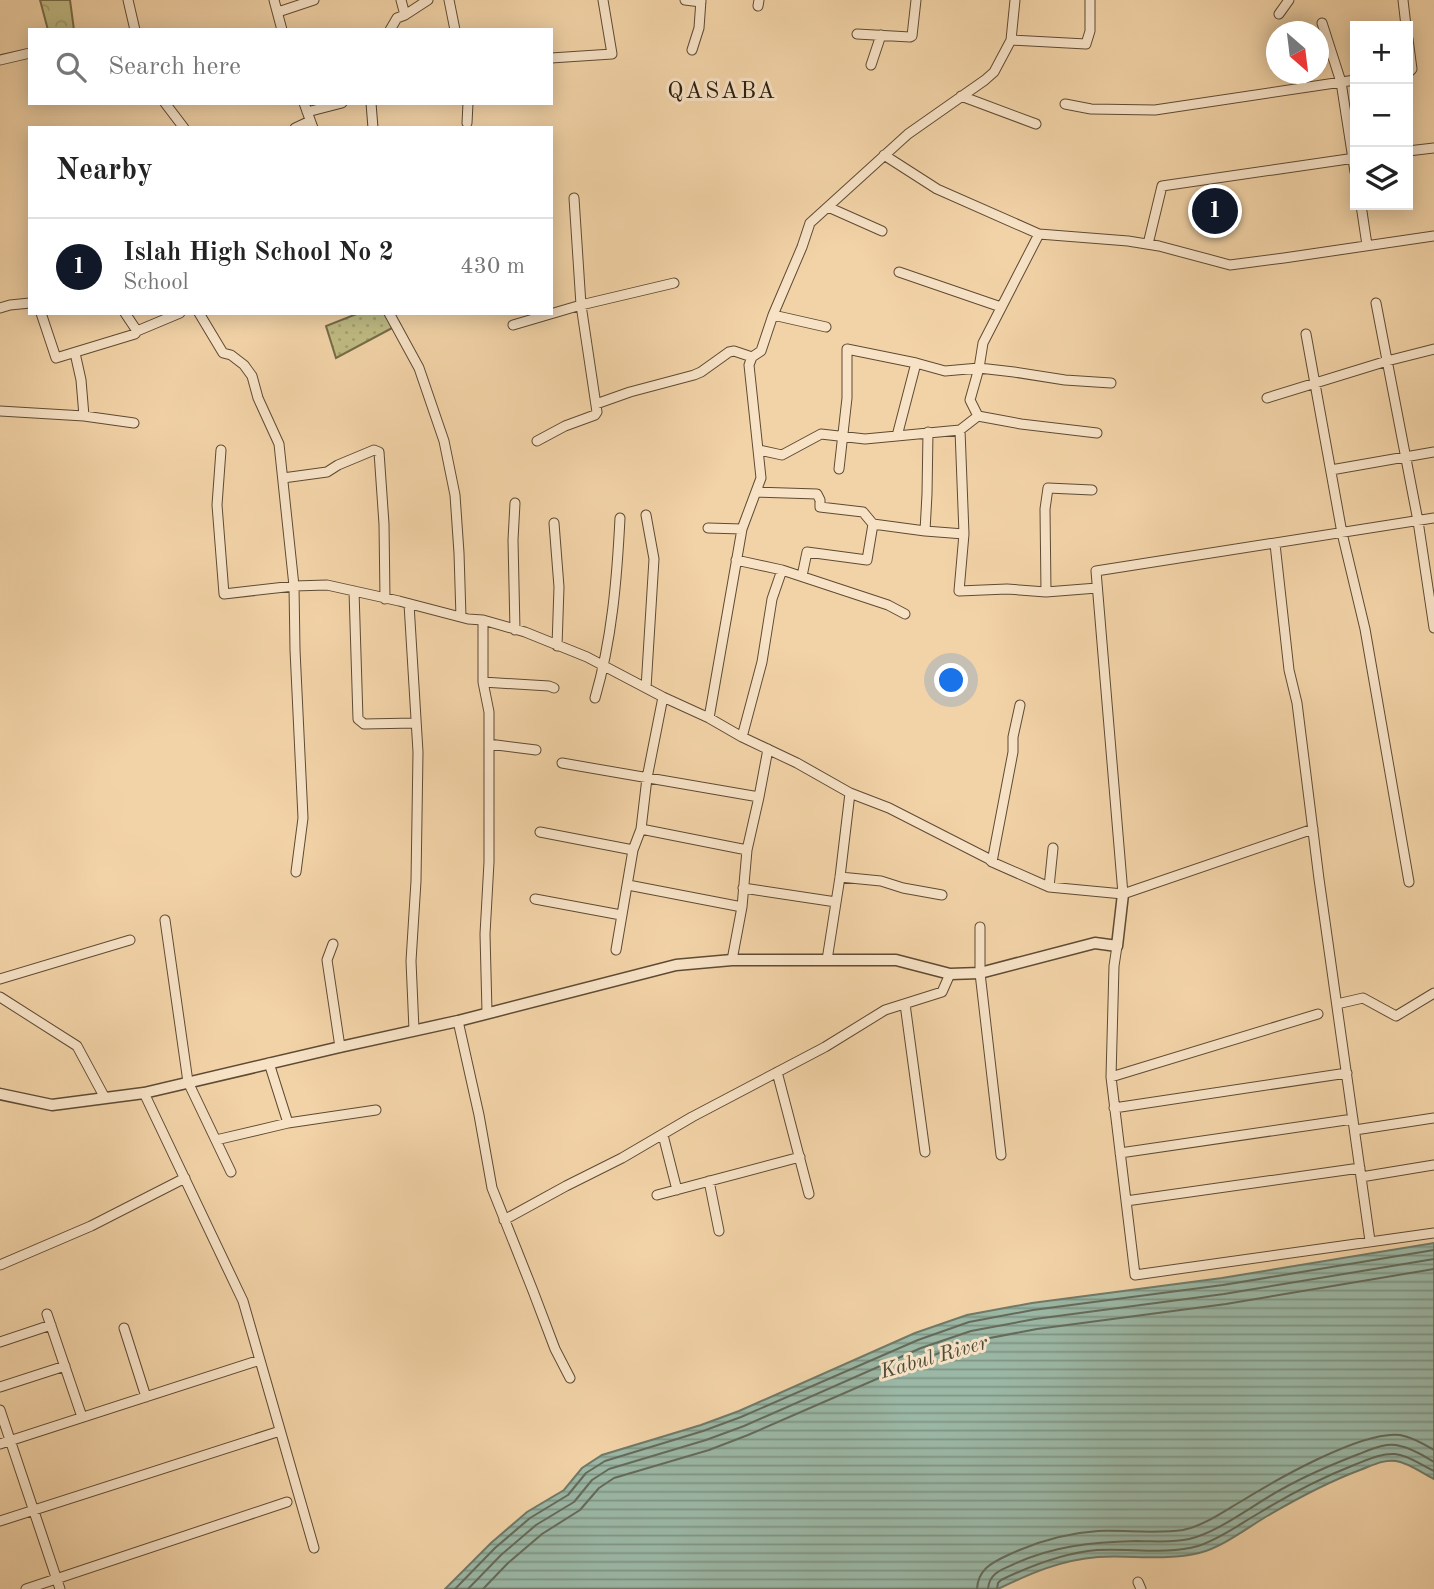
<!DOCTYPE html>
<html lang="en">
<head>
<meta charset="utf-8">
<style>
  body { margin:0; font-family:"Old Standard TT",serif; background:#f6f6f6; color:#222 }
  .controls { position:absolute; right:21px; top:21px; display:grid; overflow:hidden; border-radius:0px; box-shadow:0 4px 18px #0003 }
  .controls button { width:63px; height:63px; display:grid; place-items:center; padding:0; border:0; border-bottom:2px solid #e0e0e0; background:#fff; color:#222; font:35px sans-serif }
  .compass { position:absolute; left:1266px; top:21px; width:63px; height:63px; border-radius:50%; background:#fff; box-shadow:0 4px 18px #0003; rotate:152deg }
  .you { position:absolute; left:952px; top:681px; width:24px; height:24px; margin:-18px; border:5px solid #fff; border-radius:50%; background:#1a73e8; box-shadow:0 0 0 10px #1a73e833 }
  .badge { display:grid; place-items:center; width:46px; height:46px; border-radius:50%; background:#111827; color:#fff; font-size:23px; font-weight:700 }
  .pin { position:absolute; translate:-50% -50%; border:4px solid #fff; box-shadow:0 2px 7px #0006 }
  .list { margin:0; padding:0; list-style:none }
  h2 { display:flex; justify-content:space-between; align-items:center; height:91px; margin:0; padding:0 28px; font-size:30px }
  h2 small { font-size:23px; font-weight:400; color:#767676 }
  .list li { display:grid; grid-template-columns:46px 1fr auto; gap:21px; align-items:center; box-sizing:border-box; height:98px; padding:0 28px; border-top:2px solid #e0e0e0 }
  .list b { display:block; font-size:26px; white-space:nowrap }
  .list p { margin:0; font-size:23px; white-space:nowrap; color:#767676 }
  .list em { font-size:23px; font-style:normal; color:#767676 }
  .icon { flex:none; width:38px; height:38px; fill:none; stroke:currentColor; stroke-width:2; stroke-linecap:round; stroke-linejoin:round }
  .map { position:relative; flex:none; width:1434px; height:1589px; overflow:hidden }
  .search { position:absolute; background:#fff; box-shadow:0 4px 18px #0003; left:28px; top:28px; width:525px; height:77px; display:flex; align-items:center; gap:18px; box-sizing:border-box; padding:0 24px; border-radius:0px; color:#767676; font-size:26px }
  .panel { position:absolute; background:#fff; box-shadow:0 4px 18px #0003; left:28px; top:126px; width:525px; height:189px; border-radius:0px }
  .map>svg:first-child { display:block }
  .park { fill:url(#park-crowns); stroke:#766c48; stroke-width:2 }
  .garden { fill:url(#garden-dots); stroke:#766c48; stroke-width:2 }
  .water { fill:url(#water-rules); stroke:#6f7a69; stroke-width:2 }
  .lines { fill:none; stroke-linecap:round; stroke-linejoin:round }
  .shore { stroke:#646b5a; stroke-width:2 }
  .minor-casing { stroke:#5e4b34; stroke-width:11 }
  .tertiary-casing { stroke:#5e4b34; stroke-width:13 }
  .minor { stroke:#f7e2c6; stroke-width:9 }
  .tertiary { stroke:#f7e2c6; stroke-width:10 }
  .labels { text-anchor:middle; dominant-baseline:central; stroke-width:6; stroke-linejoin:round; paint-order:stroke }
  .water-label { font-size:21px; font-style:italic; fill:#4d4c3b; stroke:#f7e2c6 }
  .quarter-label { font-size:23px; letter-spacing:2px; fill:#2c1e0d; stroke:#f7e2c6 }
</style>
</head>
<body>
<div class="map">
<svg width="1434" height="1589" viewBox="0 0 1434 1589">
  <defs>
    <pattern id="park-crowns" width="20" height="18" patternUnits="userSpaceOnUse" patternTransform="scale(1.75)"><rect width="20" height="18" fill="#c0bb83"/><path d="M2 6a3 3 0 1 1 6 0M12 15a3 3 0 1 1 6 0" fill="none" stroke="#a5a070"/></pattern>
    <pattern id="garden-dots" width="8" height="8" patternUnits="userSpaceOnUse" patternTransform="scale(1.75)"><rect width="8" height="8" fill="#c0bb83"/><path d="M2 2h.1M6 6h.1" fill="none" stroke="#a5a070" stroke-width="1.8" stroke-linecap="round"/></pattern>
    <pattern id="water-rules" width="6" height="5" patternUnits="userSpaceOnUse" patternTransform="scale(1.75)"><rect width="6" height="5" fill="#9bb8a6"/><path d="M0 2.5h6" fill="none" stroke="#7f9586"/></pattern>
  </defs>
  <rect width="100%" height="100%" fill="#f2d3a7"/>
  <filter id="stains"><feTurbulence type="fractalNoise" baseFrequency=".00286" numOctaves="4"/><feColorMatrix values="0 0 0 0 .2 0 0 0 0 .09 0 0 0 0 .02 0 0 0 .5 -.17"/></filter>
  <radialGradient id="worn" r=".72"><stop offset=".6" stop-color="#630" stop-opacity="0"/><stop offset="1" stop-color="#630" stop-opacity=".3"/></radialGradient>
  <path class="park" d="M40,0H70L74,30H48Z"/>
  <path class="garden" d="M359,313H386L394,327L336,358L326,326Z"/>
  <path class="water" d="M1434,1243V1479C1422,1473 1409,1463 1396,1461C1384,1459 1371,1466 1360,1470C1328,1482 1298,1498 1269,1515C1248,1527 1223,1547 1199,1553C1167,1561 1132,1555 1098,1557C1061,1560 1031,1573 998,1589H445L491,1543L527,1512L564,1490L582,1468L602,1455L701,1425L739,1411L915,1333L967,1315L1032,1303L1222,1278Z"/>
  <g class="lines">
    <path class="shore" d="M455,1589L495,1548L530,1518L568,1495L586,1473L605,1461L703,1431L741,1417L918,1340L969,1322L1033,1310L1223,1285L1434,1250
      M468,1589L501,1555L536,1525L574,1502L592,1480L609,1469L706,1440L744,1426L921,1348L971,1331L1035,1319L1224,1294L1434,1259
      M483,1589L508,1563L542,1534L580,1510L599,1488L614,1478L709,1450L748,1435L925,1358L974,1341L1037,1329L1226,1304L1434,1269
      M977,1589C978,1570 991,1563 1006,1556C1035,1542 1066,1533 1098,1531C1126,1530 1156,1534 1183,1530C1203,1526 1223,1512 1240,1502C1274,1481 1362,1430 1400,1435C1412,1437 1424,1444 1434,1450
      M988,1589C989,1574 1000,1570 1012,1565C1052,1546 1092,1542 1136,1541C1153,1541 1172,1543 1189,1539C1219,1532 1254,1504 1282,1489C1307,1475 1333,1464 1359,1454C1372,1449 1387,1442 1400,1446C1412,1448 1424,1456 1434,1462
      M997,1589L998,1583L1001,1580C1032,1565 1063,1553 1097,1550C1130,1548 1167,1555 1198,1546C1220,1539 1240,1524 1259,1513C1290,1494 1321,1478 1354,1465C1367,1460 1381,1453 1395,1454C1409,1455 1422,1466 1434,1471"/>
    <defs>
      <path id="minor" d="M128,0L135,30
        M274,0L282,30
        M401,0L405,15
        M449,0L455,30
        M685,0L701,2
        M1403,0L1406,26
        M758,6L759,0
        M278,12L314,0
        M1279,14L1289,0
        M1322,23L1341,82L1355,172
        M390,30L397,18L405,15L428,0
        M857,34L910,37L912,36L916,0
        M1408,39L1412,69L1408,73
        M1011,40L1086,44L1090,31V0
        M692,50L699,28L701,0
        M551,58L612,54L603,0
        M0,60L30,53
        M871,65L881,35
        M961,96L1036,124
        M165,103L184,128
        M304,103L313,128
        M371,103L373,128
        M1065,104L1091,109L1155,110L1355,80
        M307,112L342,103
        M467,123L468,103
        M295,128L310,121
        M1408,151L1434,148
        M884,155L937,189L1039,234L1128,241L1159,246L1230,265L1284,258L1434,236
        M1361,205L1367,245
        M828,207L882,231
        M1148,244L1162,186L1355,158
        M899,272L1001,307
        M1376,303L1418,521L1434,628
        M0,308L10,305L30,303
        M41,313L56,358L135,334L137,331L180,313
        M125,313L137,331
        M199,313L223,353L231,355L244,365L252,376L258,398L279,444L294,586L295,650L303,818L296,872
        M389,313L419,368L444,441L455,495L459,553L461,617
        M773,315L826,327
        M513,325L581,305L674,283
        M1306,334L1342,533L1365,629L1409,882
        M75,353L81,380L84,416
        M1267,398L1387,361L1434,349
        M596,404L630,392L694,375L701,372L729,352L734,351L752,357
        M0,411L84,416L134,423
        M978,416L970,400L979,368L983,343L1039,234
        M960,430L964,534L959,591L1007,589L1046,592L1097,588
        M897,436L916,363
        M537,441L565,426L595,415L597,412L581,305L574,198
        M221,450L217,505L224,594L294,586L327,585L399,601L468,619L483,620L525,632L587,657L663,697L709,718L742,737L797,763L850,793L889,808L989,859L992,862L1049,887L1123,894L1313,829
        M759,450L782,455L821,434L865,439L960,430L978,416L1021,424L1097,433
        M839,469L847,398V349L916,363L945,371L979,368L1014,372L1065,380L1111,383
        M1331,470L1434,452
        M283,478L327,472L338,465L374,450L379,452L384,524L385,599
        M756,492L817,494L820,500V507L863,512L873,524L867,560L807,552L802,576
        M515,503L513,540L515,630
        M646,515L654,559L646,688
        M554,523L559,587L557,646
        M873,524L925,531L964,534
        M708,528L742,529
        M925,531L927,494L928,432
        M1275,544L1289,670L1297,703L1319,879L1370,1241
        M736,560L782,570L888,605L905,614
        M354,591L358,719L364,724L415,723
        M1046,592L1045,509L1048,488L1092,490
        M409,604L418,752L416,881L411,961L414,1030
        M483,620V682L489,712V862L485,934L487,1012
        M483,682L549,686L554,688
        M595,698C612,640 617,578 620,518
        M709,718L742,529L761,478L749,365L752,357L761,351L773,315L802,247L810,223L908,134L985,80L994,72L1011,40L1015,0
        M742,737L762,662L772,599L782,570
        M489,744L536,750
        M562,763L759,797
        M641,829L747,850
        M540,832L633,850
        M992,862L1013,752V737L1020,705
        M840,877L881,881L903,888L942,895
        M628,885L742,907
        M1049,887L1053,848
        M743,888L836,902
        M1123,894L1096,571L1434,518
        M535,899L621,915
        M165,920L188,1082L231,1172
        M980,927V973L1001,1155
        M333,944L327,960L340,1047
        M1117,946L1114,966L1111,1077L1135,1275L1434,1233
        M616,950L633,850L641,829L647,778L663,697
        M732,960L742,907L747,850L759,797L768,749
        M827,960L840,877L850,793
        M0,979L130,940
        M0,997L77,1046L105,1098
        M905,1004L925,1152
        M1337,1004L1363,998L1396,1016L1434,993
        M458,1021L479,1115L492,1188L533,1291L555,1349L570,1378
        M269,1063L288,1123
        M777,1072L809,1194
        M1111,1077L1318,1014
        M144,1093L243,1301L314,1548
        M1114,1108L1347,1073
        M1355,1130L1434,1118
        M663,1135L677,1190
        M216,1140L288,1123L376,1110
        M1120,1153L1353,1119
        M1361,1177L1434,1165
        M709,1181L719,1231
        M657,1195L800,1157
        M1126,1201L1360,1168
        M504,1220L566,1186L622,1158L692,1117L825,1047L885,1010L942,992L950,974
        M0,1265L91,1226L185,1178
        M47,1314L82,1417
        M124,1328L146,1397
        M0,1342L51,1325
        M0,1387L65,1366
        M0,1410L60,1589
        M0,1444L260,1360
        M0,1521L280,1431
        M1138,1582L1141,1589
        M26,1589L287,1502"/>
      <path id="tertiary" d="M0,1094L52,1105L144,1093L340,1047L458,1021L676,965L732,960H896L950,974L980,973L1095,943L1117,946L1123,894"/>
    </defs>
    <use href="#minor" class="minor-casing"/>
    <use href="#tertiary" class="tertiary-casing"/>
    <use href="#minor" class="minor"/>
    <use href="#tertiary" class="tertiary"/>
  </g>
  <g class="labels">
    <g class="water-label">
      <text transform="translate(934 1358) rotate(-16)">Kabul River</text>
    </g>
    <g class="quarter-label">
      <text x="722" y="91">QASABA</text>
    </g>
  </g>
  <rect width="100%" height="100%" filter="url(#stains)"/>
  <rect width="100%" height="100%" fill="url(#worn)"/>
</svg>
<div class="controls">
<button>+</button>
<button>−</button>
<button><svg class="icon" aria-label="layers" viewBox="0 0 24 24"><path d="M12 4l9 5-9 5-9-5zM3 14l9 5 9-5"/></svg></button>
</div>
<svg class="compass" viewBox="-18 -18 36 36"><path d="M0-13l5 13h-10z" fill="#e53935"/><path d="M0 13l5-13h-10z" fill="#767676"/></svg>
<div class="you"></div>
<div class="pin badge" style="left:1215px;top:211px">1</div>
<div class="search"><svg class="icon" aria-label="search" viewBox="0 0 24 24"><circle cx="10" cy="10" r="6"/><path d="M15 15l6 6"/></svg>Search here</div>
<section class="panel">
<h2>Nearby<small></small></h2>
<ul class="list">
<li><span class="badge">1</span><div><b>Islah High School No 2</b><p>School</p></div><em>430 m</em></li>
</ul>
</section>
</div>
</body>
</html>
